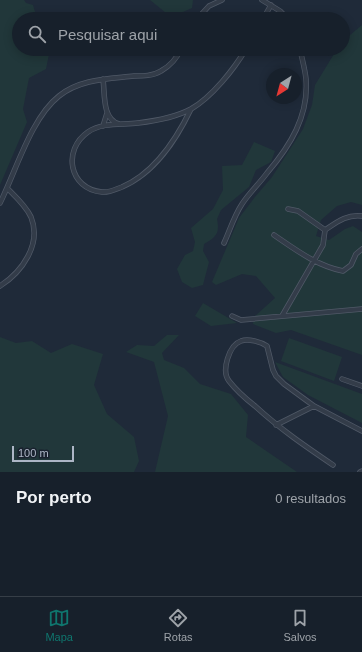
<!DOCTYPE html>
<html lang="pt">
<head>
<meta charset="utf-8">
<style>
  body { margin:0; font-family:Helvetica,sans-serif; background:#202833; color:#f1f3f6 }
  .compass { position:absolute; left:266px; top:68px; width:36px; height:36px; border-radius:50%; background:#17202b; box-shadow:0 2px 10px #0003; rotate:216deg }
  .scale { position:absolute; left:12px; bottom:10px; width:62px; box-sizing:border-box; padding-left:4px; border:2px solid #adb6c6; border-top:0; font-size:11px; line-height:14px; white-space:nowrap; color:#adb6c6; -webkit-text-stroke:3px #19212e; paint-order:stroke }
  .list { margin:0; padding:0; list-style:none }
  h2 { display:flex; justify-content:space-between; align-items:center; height:52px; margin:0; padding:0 16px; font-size:17px }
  h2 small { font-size:13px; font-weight:400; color:#9ea3a9 }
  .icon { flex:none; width:22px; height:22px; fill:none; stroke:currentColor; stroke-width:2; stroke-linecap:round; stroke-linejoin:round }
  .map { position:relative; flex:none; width:362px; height:472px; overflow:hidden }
  .search { position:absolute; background:#17202b; box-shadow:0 2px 10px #0003; left:12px; right:12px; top:12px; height:44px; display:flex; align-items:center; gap:10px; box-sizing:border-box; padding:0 14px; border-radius:22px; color:#9ea3a9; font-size:15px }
  .sheet { height:124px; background:#17202b }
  nav { display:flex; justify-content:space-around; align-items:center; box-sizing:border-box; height:56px; border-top:1px solid #363e47; background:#17202b; font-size:11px; color:#9ea3a9 }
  nav a { display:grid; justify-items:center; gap:2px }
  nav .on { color:#0f766e }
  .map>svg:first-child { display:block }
  .green { fill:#21373a }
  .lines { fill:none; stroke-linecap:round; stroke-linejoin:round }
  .minor-casing { stroke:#505967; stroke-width:5.5 }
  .minor { stroke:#333c49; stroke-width:4 }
</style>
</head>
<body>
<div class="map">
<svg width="362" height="472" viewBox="0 0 362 472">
  <rect width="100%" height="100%" fill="#1f2a39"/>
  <path class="green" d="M0,0H24L26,3L33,5L37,19H19V49H50L46,69L29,78L23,109L27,122L0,185Z
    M150,0H193L192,8L171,17Z
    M362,25V205L351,202L337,206L321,220L316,236L329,240L345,229L353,226L362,232V355L291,330L276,333L253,324L254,317L275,298L256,276L242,274L216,285L212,282L239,218L255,197L272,177L303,129L312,105L315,85L337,49H343V41Z
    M254,142L275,151L271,162L256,170L249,187L221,210L217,219C220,234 216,237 204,244L203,251L209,262L203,285L192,288L182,282L177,269L185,255L193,251L195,242L191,228L213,209L223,190L222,166L242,165Z
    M203,303L237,323L211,326L195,316Z
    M167,335H179L162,353L164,360L184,368L200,384L231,394L248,415L246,437L297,472H155L168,416L154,362L126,352L137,345L154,346Z
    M0,337L16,343L32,341L51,353L72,344L103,354L94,385L107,414L134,437L139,461L134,472H0Z
    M289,338L342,357L334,381L281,361Z
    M275,362L362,394V423L308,395L283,377Z"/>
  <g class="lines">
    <defs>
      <path id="minor" d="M262,0L280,11L288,19
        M197,19L209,6L222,0
        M263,19L271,5
        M103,79C105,94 102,119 119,124
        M191,109C176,140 155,173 122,187C116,189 109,193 102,192C69,189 62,150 88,132C102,122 122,125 138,123C155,121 176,117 191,109C212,97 234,69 246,49
        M103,126L107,113
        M0,203C16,171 31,118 59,96C80,79 108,79 134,76C143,76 153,76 161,71C170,66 177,58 181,49
        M325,230C337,222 347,214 362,216
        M274,235C296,250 317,266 343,271L351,265L356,254L362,249
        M224,243C230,230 234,216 242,204C249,193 259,184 267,173C290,146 309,116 306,79C305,69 302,59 300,49
        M0,286C22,272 42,244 31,217C26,206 16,197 7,188
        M232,316L241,320L362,309
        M282,316L323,245L325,230L298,211L288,209
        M342,379L362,386
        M276,425L314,406
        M333,465C305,446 280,429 255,406C246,399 236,390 229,381C221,371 229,345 241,341C248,338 261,342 267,346L273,370L276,376L284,384L314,406L362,431
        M360,472L362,471"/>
    </defs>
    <use href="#minor" class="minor-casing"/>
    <use href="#minor" class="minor"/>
  </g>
</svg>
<svg class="compass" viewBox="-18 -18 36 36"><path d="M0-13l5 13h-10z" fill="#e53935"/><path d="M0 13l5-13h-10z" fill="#9ea3a9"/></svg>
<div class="scale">100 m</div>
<div class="search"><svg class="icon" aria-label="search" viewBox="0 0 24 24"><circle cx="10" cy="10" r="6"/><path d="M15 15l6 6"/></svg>Pesquisar aqui</div>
</div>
<section class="sheet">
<h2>Por perto<small>0 resultados</small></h2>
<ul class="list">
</ul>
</section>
<nav>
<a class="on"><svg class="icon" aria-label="map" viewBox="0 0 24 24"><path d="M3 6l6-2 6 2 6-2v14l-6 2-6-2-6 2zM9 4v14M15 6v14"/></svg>Mapa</a>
<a><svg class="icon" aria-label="directions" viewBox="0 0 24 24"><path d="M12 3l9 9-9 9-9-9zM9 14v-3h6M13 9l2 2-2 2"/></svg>Rotas</a>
<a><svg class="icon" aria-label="saved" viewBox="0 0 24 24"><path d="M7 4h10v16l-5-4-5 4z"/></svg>Salvos</a>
</nav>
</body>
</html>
